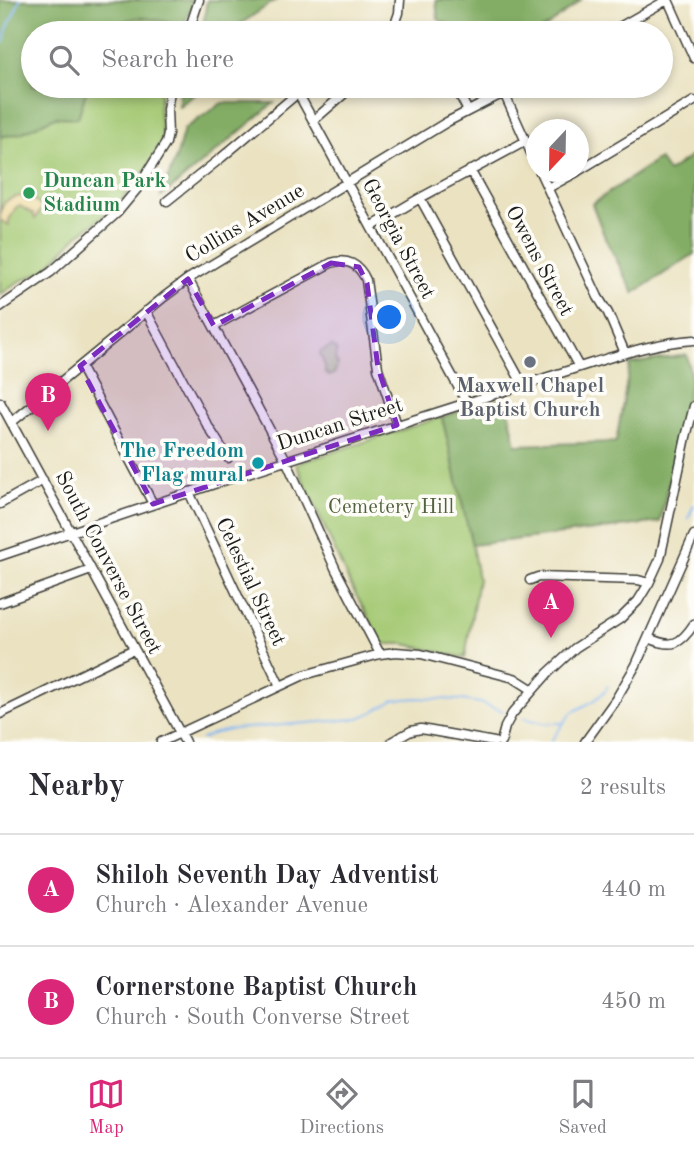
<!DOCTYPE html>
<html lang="en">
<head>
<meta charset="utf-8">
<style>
  body { margin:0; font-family:"Old Standard TT",serif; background:#f7f7f7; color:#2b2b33 }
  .compass { position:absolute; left:526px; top:119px; width:63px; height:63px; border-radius:50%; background:#fff; box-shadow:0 4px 10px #0003; rotate:202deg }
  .you { position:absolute; left:390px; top:318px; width:24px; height:24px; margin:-18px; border:5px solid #fff; border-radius:50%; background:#1a73e8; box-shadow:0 0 0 10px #1a73e833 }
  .badge { display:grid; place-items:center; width:46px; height:46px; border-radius:50%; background:#db2777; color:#fff; font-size:23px; font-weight:700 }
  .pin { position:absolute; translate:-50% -58px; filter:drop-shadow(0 2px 4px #0008) }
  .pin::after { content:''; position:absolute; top:37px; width:24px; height:21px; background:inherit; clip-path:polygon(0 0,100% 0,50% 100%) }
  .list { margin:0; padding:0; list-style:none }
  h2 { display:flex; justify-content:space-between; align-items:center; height:91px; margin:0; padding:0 28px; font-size:30px }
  h2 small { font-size:23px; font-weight:400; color:#7c7c81 }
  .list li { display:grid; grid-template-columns:46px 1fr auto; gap:21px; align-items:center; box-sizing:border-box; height:112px; padding:0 28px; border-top:2px solid #e1e1e2 }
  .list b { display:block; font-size:26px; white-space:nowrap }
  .list p { margin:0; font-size:23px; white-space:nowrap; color:#7c7c81 }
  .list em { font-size:23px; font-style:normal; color:#7c7c81 }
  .icon { flex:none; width:38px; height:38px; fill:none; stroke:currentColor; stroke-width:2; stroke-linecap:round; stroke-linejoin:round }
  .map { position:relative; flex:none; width:694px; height:742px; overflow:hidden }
  .search { position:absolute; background:#fff; box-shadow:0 4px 10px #0003; left:21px; right:21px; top:21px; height:77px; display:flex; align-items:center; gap:18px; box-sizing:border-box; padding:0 24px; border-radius:38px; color:#7c7c81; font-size:26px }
  .sheet { height:315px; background:#fff }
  nav { display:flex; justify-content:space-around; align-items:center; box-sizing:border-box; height:98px; border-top:2px solid #e1e1e2; background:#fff; font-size:19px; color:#7c7c81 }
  nav a { display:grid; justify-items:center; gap:4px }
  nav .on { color:#db2777 }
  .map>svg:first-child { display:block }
  .green { fill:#a4c973; stroke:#607248; stroke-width:2 }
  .forest { fill:#83ad65; stroke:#506440; stroke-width:2 }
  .sand { fill:#eeda9e; stroke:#857b5d; stroke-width:2 }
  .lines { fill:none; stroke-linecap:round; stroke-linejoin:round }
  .stream { stroke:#85b8f2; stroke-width:2 }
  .minor-casing { stroke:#3b3a35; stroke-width:11 }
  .minor { stroke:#fff; stroke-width:8 }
  .marked { fill:#7b2cbf; fill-opacity:0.2; stroke:#7b2cbf; stroke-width:5; stroke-dasharray:14 9; stroke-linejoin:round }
  .leisure-dot { fill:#2e9e5b; stroke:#fdfcf7; stroke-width:2.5 }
  .worship-dot { fill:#6b7280; stroke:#fdfcf7; stroke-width:2.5 }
  .culture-dot { fill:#0f9aa8; stroke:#fdfcf7; stroke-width:2.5 }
  .labels { text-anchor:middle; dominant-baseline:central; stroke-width:7; stroke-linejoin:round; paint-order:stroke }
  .leisure-label { font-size:21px; font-weight:bold; fill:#27864d; stroke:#fdfcf7; text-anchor:start }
  .street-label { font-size:21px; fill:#1c1c1c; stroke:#fdfcf7 }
  .worship-label { font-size:21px; font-weight:bold; fill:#5b616d; stroke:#fdfcf7 }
  .culture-label { font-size:21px; font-weight:bold; fill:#0d838f; stroke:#fdfcf7; text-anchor:end }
  .park-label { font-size:21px; fill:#52613f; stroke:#fdfcf7 }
</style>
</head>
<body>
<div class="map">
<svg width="694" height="742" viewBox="0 0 694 742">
  <rect width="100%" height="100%" fill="#fdfcf7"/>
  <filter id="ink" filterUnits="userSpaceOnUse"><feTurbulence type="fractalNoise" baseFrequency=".0143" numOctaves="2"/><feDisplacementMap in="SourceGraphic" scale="14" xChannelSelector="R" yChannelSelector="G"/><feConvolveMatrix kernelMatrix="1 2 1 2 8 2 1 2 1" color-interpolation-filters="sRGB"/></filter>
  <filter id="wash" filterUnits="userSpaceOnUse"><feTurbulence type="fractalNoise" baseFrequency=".00686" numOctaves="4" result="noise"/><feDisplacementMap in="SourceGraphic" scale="28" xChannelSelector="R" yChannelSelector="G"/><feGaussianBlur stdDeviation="1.57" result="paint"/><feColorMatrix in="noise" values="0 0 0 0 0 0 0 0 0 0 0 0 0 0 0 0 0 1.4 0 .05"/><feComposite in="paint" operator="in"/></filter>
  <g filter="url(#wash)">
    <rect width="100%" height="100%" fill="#eae2c1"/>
    <path class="green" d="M0,0H194L180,33H33V86H161L159,109L163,139L147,169L116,207L79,234L45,270L18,282L0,295Z
      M332,346L337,350L335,360L338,364L334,374L329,376L325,372V366L320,354L321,351Z
      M442,417L472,545L478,579L465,658L405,644H383L350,584L296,464Z"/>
    <path class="forest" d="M0,0H194L183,26C154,20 130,8 108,33H33V86H88L78,118L55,117L21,133L0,137Z
      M207,0H276L227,33H200L203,26Z
      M436,0H581L550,25L536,33H465L438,19Z
      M180,86H207L179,106Z
      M222,103H274L160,198L177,155L184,129Z
      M694,154V254L634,293L606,240L592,204L659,159L668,172Z
      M687,355L691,380L660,522L472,545L442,417L506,397L516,445L616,442L630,364Z"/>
    <path class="sand" d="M21,196C30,197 37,200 42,208L35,219L33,214L20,206L16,207L9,220V225L0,220C0,204 5,198 21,196Z"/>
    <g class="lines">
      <path class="stream" d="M0,46L4,41L6,31L20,0
        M688,519L694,505
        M523,718L543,723H563
        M202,739L212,734L234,729L356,719L373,712L394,700L417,698L461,700L480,703L503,711
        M551,741L571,713L595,700L604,692L608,686"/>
    </g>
  </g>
  <g filter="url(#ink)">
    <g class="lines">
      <defs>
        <path id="minor" d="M668,0L694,58
          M188,33L199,0
          M392,33L399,13L400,0
          M609,33L667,0
          M455,86L468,111
          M504,93L536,164
          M314,120L353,86
          M470,170L579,367
          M578,171L694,101
          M540,172L598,297L608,313L625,353
          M548,188L577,172
          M420,198L523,385
          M167,201L221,158L298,93L467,403
          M371,227L420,198L526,141
          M188,279L286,460L336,570L380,654
          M0,307L51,272L117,213L137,189L166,143L168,134L167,109L171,86
          M146,311L206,423L228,458
          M214,326L331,263C347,258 359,264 366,280L378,368L397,425
          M80,366L153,504
          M0,402L185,742
          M12,422L164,297L188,279L447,122L517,86
          M189,492L280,686
          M0,504L43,480
          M0,556L235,477L592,363C625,353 659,342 694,340
          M530,580L538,577L638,580L649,583
          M0,603L91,570
          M649,638C672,649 681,644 694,624
          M0,714L134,649
          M161,742L304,675L380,654L396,652L421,654L514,678L533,690
          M391,742L411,731L421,729L494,742
          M501,742L505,727L512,714L548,673L575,648L620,619L638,601L649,583L660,559L686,437L694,406
          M585,742L616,699L636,665L694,535"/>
      </defs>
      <use href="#minor" class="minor-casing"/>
      <use href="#minor" class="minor"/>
    </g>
  </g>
  <path class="marked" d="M331,263L359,267L367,283L378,368L397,425L153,504L80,366L188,279L214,326Z"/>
  <circle class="leisure-dot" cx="29" cy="193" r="7"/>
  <circle class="worship-dot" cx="530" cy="362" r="7"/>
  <circle class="culture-dot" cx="258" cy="463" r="7"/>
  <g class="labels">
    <g class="leisure-label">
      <text x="43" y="181">Duncan Park<tspan x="43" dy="24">Stadium</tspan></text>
    </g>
    <g class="street-label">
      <text transform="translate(245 224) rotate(-31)">Collins Avenue</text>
      <text transform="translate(398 239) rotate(62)">Georgia Street</text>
      <text transform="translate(539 261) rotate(62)">Owens Street</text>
      <text transform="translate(340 425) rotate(-18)">Duncan Street</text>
      <text transform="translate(108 563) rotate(62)">South Converse Street</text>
      <text transform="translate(250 582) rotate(65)">Celestial Street</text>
    </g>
    <g class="worship-label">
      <text x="530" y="386">Maxwell Chapel<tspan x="530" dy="24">Baptist Church</tspan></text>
    </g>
    <g class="culture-label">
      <text x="244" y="451">The Freedom<tspan x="244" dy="24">Flag mural</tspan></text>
    </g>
    <g class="park-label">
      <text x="391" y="507">Cemetery Hill</text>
    </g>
  </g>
</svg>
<svg class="compass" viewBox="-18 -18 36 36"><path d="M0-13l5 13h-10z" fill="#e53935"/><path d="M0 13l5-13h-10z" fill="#7c7c81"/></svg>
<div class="you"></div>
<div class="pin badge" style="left:551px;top:638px">A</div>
<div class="pin badge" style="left:48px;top:431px">B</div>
<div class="search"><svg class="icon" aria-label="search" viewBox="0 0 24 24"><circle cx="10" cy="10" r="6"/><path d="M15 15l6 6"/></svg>Search here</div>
</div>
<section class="sheet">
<h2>Nearby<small>2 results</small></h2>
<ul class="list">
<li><span class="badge">A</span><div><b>Shiloh Seventh Day Adventist</b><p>Church · Alexander Avenue</p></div><em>440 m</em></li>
<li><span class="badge">B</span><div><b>Cornerstone Baptist Church</b><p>Church · South Converse Street</p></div><em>450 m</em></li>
</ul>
</section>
<nav>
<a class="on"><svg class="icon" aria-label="map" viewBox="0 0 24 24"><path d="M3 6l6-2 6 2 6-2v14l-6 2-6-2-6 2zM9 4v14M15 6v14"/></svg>Map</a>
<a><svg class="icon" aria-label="directions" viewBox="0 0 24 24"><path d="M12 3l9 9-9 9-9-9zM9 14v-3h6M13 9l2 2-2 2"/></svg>Directions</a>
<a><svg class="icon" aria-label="saved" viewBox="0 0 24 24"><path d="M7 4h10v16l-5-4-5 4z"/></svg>Saved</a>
</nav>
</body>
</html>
